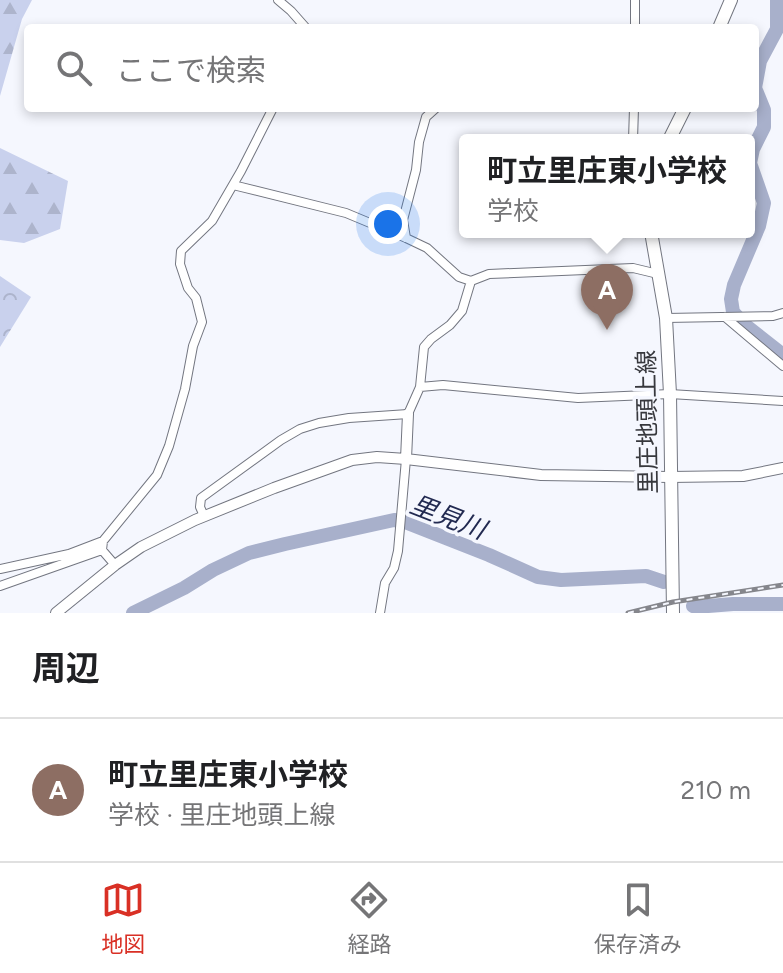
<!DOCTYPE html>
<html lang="ja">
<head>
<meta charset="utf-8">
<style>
  body { margin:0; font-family:Figtree,"Noto Sans JP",sans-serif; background:#f2f2f2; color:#202124 }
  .you { position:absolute; left:388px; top:224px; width:28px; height:28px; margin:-20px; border:6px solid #fff; border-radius:50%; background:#1a73e8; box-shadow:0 0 0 12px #1a73e833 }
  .badge { display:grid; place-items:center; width:52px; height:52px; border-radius:50%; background:#d93025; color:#fff; font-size:26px; font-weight:700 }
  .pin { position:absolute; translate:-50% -66px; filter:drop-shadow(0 2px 4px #0008) }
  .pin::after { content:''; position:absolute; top:42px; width:28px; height:24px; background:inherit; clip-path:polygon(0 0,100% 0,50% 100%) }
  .popup { position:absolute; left:459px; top:134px; width:296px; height:104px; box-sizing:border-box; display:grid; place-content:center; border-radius:8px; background:#fff; filter:drop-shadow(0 2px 6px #0005); font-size:26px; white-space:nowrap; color:#757577 }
  .popup b { font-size:30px; color:#202124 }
  .popup::after { content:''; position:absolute; left:50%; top:100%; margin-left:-16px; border:16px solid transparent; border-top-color:#fff }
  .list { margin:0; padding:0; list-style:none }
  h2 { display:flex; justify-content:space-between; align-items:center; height:104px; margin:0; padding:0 32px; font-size:34px }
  h2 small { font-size:26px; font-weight:400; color:#757577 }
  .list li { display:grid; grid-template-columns:52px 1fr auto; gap:24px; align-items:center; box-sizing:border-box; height:144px; padding:0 32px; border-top:2px solid #e0e0e0 }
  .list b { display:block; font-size:30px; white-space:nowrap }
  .list p { margin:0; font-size:26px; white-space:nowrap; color:#757577 }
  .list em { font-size:26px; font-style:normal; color:#757577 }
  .icon { flex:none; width:44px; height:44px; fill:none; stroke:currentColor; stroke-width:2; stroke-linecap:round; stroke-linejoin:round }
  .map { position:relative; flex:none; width:783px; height:613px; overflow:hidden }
  .search { position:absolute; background:#fff; box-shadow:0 4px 12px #0003; left:24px; right:24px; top:24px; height:88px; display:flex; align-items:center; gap:20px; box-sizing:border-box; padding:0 28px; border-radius:8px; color:#757577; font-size:30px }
  .sheet { height:248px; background:#fff }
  nav { display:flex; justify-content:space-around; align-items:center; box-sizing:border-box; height:112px; border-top:2px solid #e0e0e0; background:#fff; font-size:22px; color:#757577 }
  nav a { display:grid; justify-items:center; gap:4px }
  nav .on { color:#d93025 }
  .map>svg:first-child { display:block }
  .forest { fill:url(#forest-firs) }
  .park { fill:url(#park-crowns) }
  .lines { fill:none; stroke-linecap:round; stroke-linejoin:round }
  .river { stroke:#a8b0cb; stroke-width:14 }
  .minor-casing { stroke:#737680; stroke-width:10 }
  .tertiary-casing { stroke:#737680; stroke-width:12 }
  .secondary-casing { stroke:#737680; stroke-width:14 }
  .minor { stroke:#fff; stroke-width:8 }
  .tertiary { stroke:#fff; stroke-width:10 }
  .secondary { stroke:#fff; stroke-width:12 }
  .rail-casing { stroke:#85868c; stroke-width:5 }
  .rail { stroke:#f5f7fe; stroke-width:2; stroke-dasharray:6; stroke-linecap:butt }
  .labels { text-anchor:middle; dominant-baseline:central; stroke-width:7; stroke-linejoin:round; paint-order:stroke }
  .street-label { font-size:24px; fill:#37383d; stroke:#f5f7fe }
  .water-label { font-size:26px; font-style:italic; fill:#222a51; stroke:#f5f7fe }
</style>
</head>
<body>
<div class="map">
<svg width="783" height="613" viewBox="0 0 783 613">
  <defs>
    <pattern id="forest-firs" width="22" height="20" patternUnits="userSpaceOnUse" patternTransform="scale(2)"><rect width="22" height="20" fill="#c9d1ed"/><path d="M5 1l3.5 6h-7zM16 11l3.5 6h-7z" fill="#adb4cc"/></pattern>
    <pattern id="park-crowns" width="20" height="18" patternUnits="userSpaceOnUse" patternTransform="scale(2)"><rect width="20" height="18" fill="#c9d1ed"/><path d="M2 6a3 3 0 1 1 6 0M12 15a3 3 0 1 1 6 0" fill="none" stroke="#adb4cc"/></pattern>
  </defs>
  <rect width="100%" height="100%" fill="#f5f7fe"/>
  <path class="forest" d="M0,0H32L22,19L0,96Z
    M0,148L68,181L60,229L24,243L0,240Z"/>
  <path class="park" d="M0,276L31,297L0,347Z"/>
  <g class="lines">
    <path class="river" d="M777,0V29L760,61L755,88L764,110V127L753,149L750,163L764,203L759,226L734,285L731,299L733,312L745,325L783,355
      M693,606L696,607L733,604H783
      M133,613L184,588L213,570L249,553L285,544L394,520L405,522L489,555L538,577L561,580L646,576L664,582"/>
    <defs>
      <path id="minor" d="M278,0L291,11L306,28
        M635,0V28
        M633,140L634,108
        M233,185L346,213L406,238L427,248L459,277L471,281L489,274L633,268L658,274
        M406,238L403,220L416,170L419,142L426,117L436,108
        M725,317L783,366
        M666,318L773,316L783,313
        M420,387L443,385L578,398L670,394L783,401
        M204,516L200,507L201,498L281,440L300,429L319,423L349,418L408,414L420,387L424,347L431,339L450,325L462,311L471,281
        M102,550L103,541L157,475L169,446L185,389L193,346L202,322L196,298L188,288L180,264L181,251L212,221L241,171L273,108
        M0,569L69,554L103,541
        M0,586L102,550L115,565
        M380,613L385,583L394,568L398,551L406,459"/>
      <path id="tertiary" d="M406,459L408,414
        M56,613L115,565L141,547L195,520L274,488L352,460L377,457L406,459L541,475L670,477L743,476L783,468"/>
      <path id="secondary" d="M719,28L731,0
        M669,140L685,108
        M651,232L666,318L670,394L673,613"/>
    </defs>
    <use href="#minor" class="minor-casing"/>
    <use href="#tertiary" class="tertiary-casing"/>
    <use href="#secondary" class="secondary-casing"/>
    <use href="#minor" class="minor"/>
    <use href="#tertiary" class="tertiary"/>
    <use href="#secondary" class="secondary"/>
    <defs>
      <path id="rail" d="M628,613L673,602L783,585"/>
    </defs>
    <use href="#rail" class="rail-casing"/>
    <use href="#rail" class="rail"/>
  </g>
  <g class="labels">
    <g class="street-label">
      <text transform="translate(647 422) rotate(-91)">里庄地頭上線</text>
    </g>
    <g class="water-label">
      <text transform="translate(448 517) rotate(21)">里見川</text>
    </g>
  </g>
</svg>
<div class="you"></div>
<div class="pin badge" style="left:607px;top:330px;background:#8d6e63">A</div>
<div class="popup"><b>町立里庄東小学校</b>学校</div>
<div class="search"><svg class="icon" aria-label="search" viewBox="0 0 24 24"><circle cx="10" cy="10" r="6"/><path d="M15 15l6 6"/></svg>ここで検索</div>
</div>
<section class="sheet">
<h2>周辺<small></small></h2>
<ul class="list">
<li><span class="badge" style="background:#8d6e63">A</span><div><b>町立里庄東小学校</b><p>学校 · 里庄地頭上線</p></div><em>210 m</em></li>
</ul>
</section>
<nav>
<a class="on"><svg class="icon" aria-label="map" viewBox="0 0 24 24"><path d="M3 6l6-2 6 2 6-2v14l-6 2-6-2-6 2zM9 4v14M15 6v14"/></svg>地図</a>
<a><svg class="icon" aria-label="directions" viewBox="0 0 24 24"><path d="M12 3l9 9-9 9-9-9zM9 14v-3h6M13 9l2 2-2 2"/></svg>経路</a>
<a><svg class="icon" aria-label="saved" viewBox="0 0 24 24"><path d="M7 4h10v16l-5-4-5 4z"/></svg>保存済み</a>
</nav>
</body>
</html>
